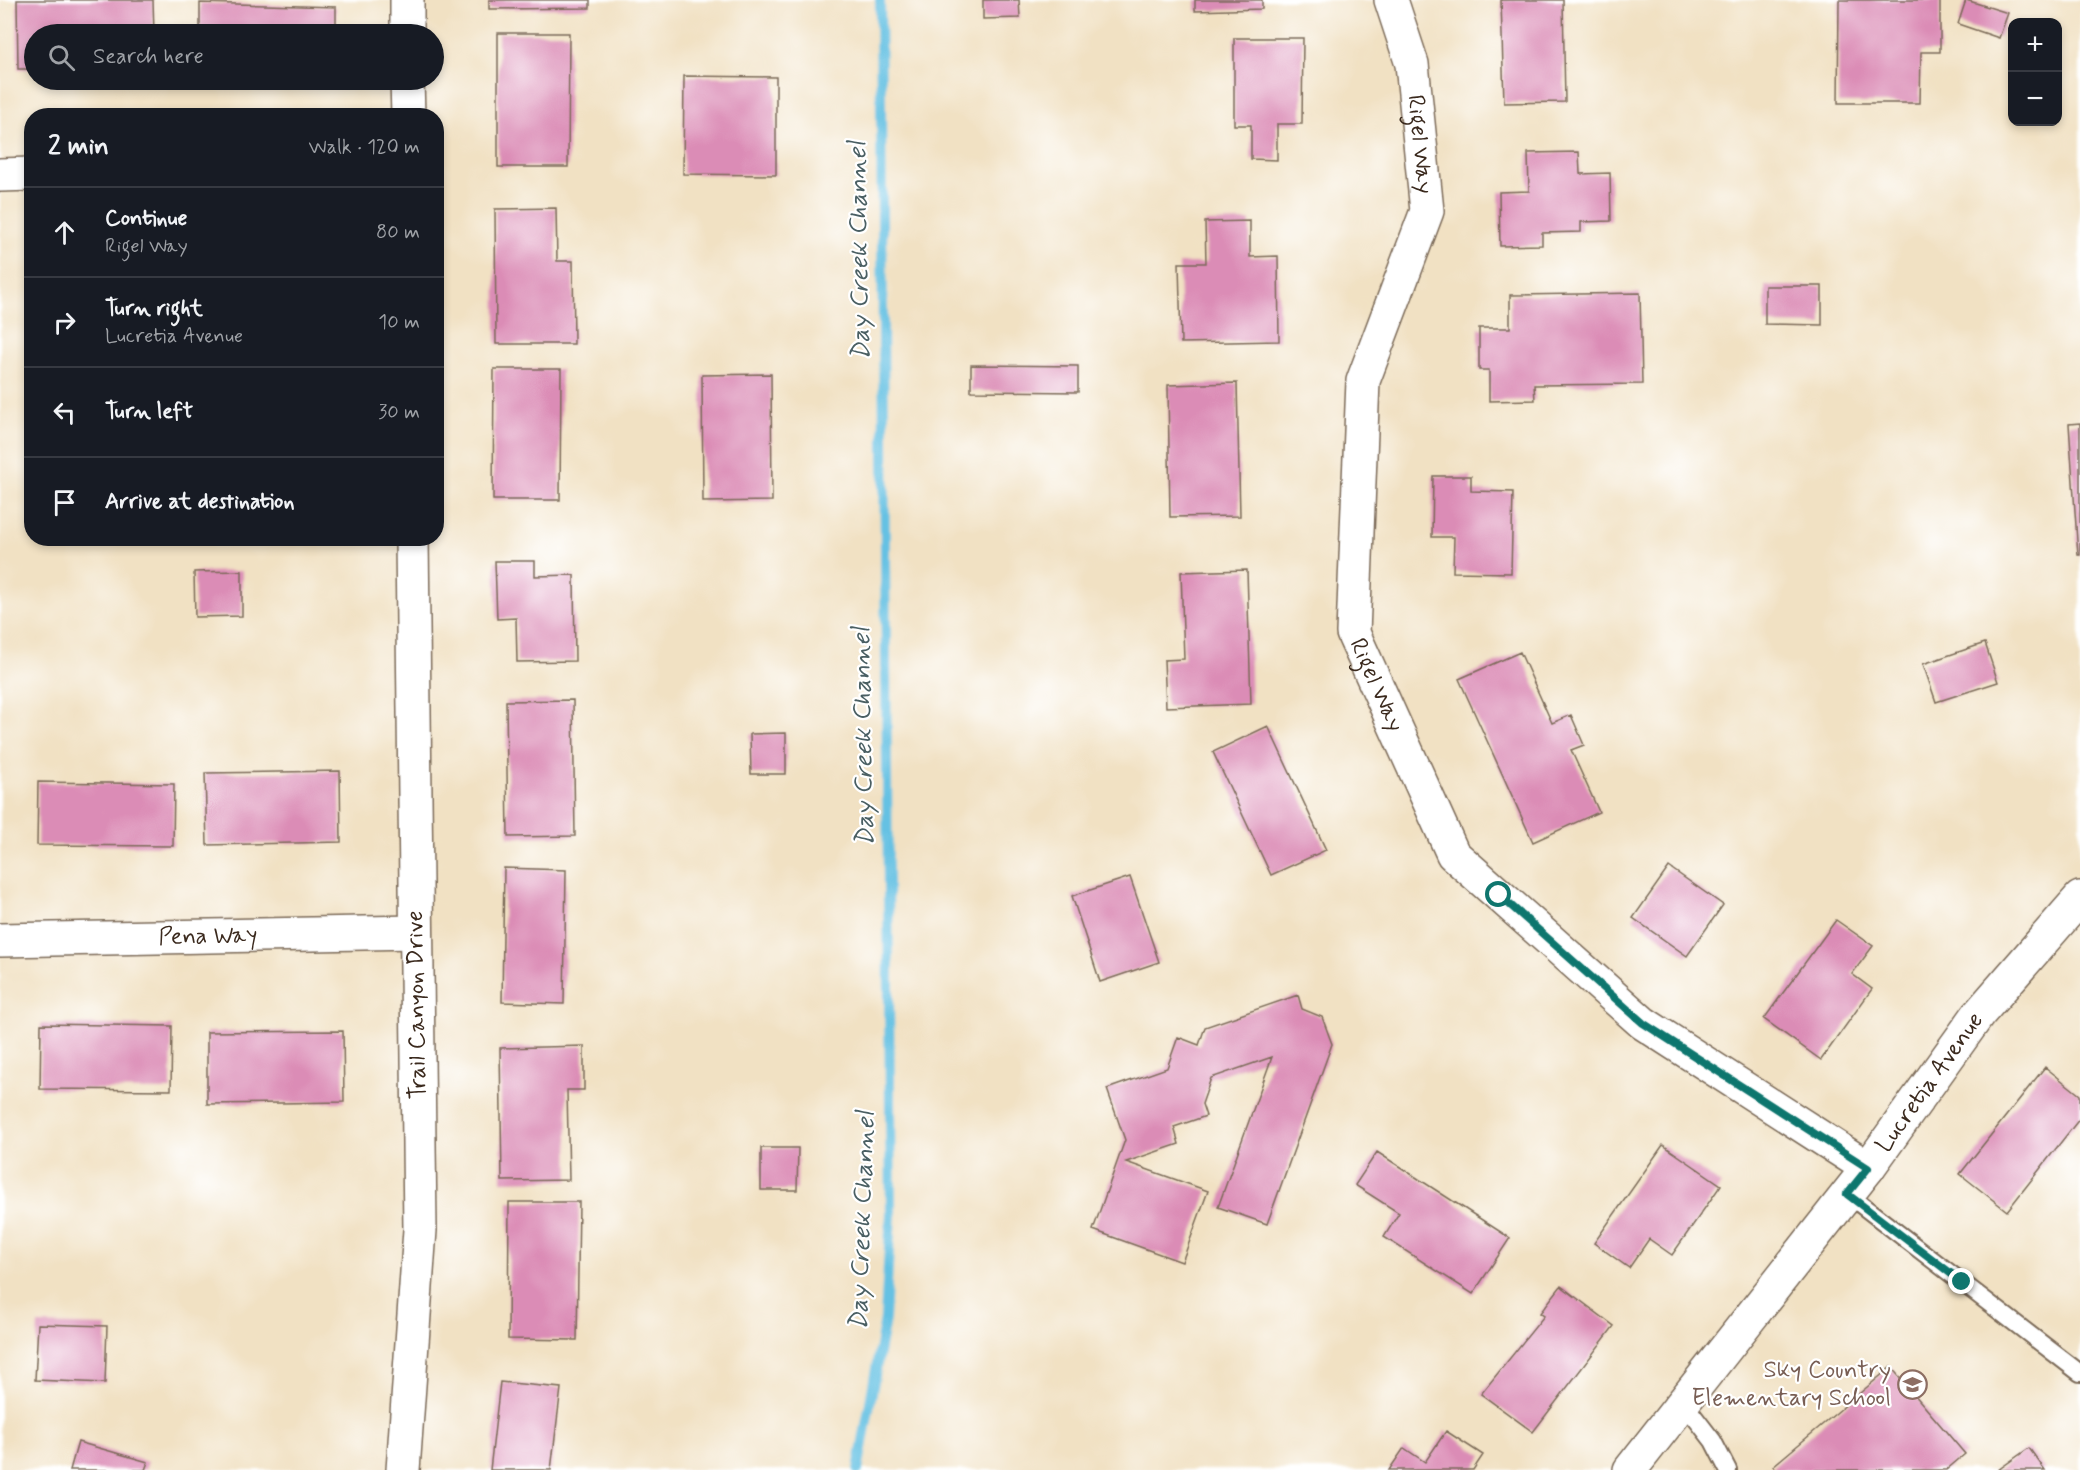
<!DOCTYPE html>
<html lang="en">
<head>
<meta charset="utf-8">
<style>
  body { margin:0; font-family:Mynerve,sans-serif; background:#20242c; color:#f1f3f6 }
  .controls { position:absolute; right:18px; top:18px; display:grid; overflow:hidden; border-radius:12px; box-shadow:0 3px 9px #0003 }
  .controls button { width:54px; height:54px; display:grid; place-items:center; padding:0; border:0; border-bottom:2px solid #363941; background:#171b24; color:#f1f3f6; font:30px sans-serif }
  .stop { position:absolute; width:18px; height:18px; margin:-14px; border:4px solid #0f766e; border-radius:50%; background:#fff }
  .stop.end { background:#0f766e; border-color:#fff; box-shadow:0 2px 6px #0008 }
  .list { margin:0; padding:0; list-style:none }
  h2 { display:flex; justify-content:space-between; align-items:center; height:78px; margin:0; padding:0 24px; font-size:26px }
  h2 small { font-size:20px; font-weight:400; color:#9ea1a6 }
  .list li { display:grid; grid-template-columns:39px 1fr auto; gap:18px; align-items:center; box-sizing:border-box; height:90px; padding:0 24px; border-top:2px solid #363941 }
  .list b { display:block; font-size:22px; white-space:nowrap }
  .list p { margin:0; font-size:20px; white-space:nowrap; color:#9ea1a6 }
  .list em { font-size:20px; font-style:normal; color:#9ea1a6 }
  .icon { flex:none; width:33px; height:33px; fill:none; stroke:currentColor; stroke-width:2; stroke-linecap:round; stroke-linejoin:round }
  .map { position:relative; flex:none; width:2080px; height:1470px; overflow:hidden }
  .search { position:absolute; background:#171b24; box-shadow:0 3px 9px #0003; left:24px; top:24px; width:420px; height:66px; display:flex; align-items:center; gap:15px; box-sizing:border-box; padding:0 21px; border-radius:33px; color:#9ea1a6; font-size:22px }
  .panel { position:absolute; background:#171b24; box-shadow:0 3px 9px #0003; left:24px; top:108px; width:420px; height:438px; border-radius:24px }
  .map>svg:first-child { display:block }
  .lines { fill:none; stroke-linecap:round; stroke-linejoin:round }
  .stream { stroke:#65c1e3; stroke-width:10 }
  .building { fill:#db8cb6 }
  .lane-casing { stroke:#7b6a58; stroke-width:20 }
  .street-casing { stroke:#7b6a58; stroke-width:36 }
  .secondary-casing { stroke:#7b6a58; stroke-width:36 }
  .lane { stroke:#fff; stroke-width:16 }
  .street { stroke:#fff; stroke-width:33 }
  .secondary { stroke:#fff; stroke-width:33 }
  .route { stroke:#0f766e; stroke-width:8 }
  .labels { text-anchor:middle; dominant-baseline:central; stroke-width:4.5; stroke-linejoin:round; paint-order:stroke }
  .street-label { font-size:24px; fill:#3b2a1e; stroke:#fff }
  .education-label { font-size:24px; fill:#785e54; stroke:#fff; text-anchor:end }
  .water-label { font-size:26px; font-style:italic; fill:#4a5f63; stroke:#fff }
</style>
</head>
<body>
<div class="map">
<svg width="2080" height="1470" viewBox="0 0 2080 1470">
  <rect width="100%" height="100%" fill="#fff"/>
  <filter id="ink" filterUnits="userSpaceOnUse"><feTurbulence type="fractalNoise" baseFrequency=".0167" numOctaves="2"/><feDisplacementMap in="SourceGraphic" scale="12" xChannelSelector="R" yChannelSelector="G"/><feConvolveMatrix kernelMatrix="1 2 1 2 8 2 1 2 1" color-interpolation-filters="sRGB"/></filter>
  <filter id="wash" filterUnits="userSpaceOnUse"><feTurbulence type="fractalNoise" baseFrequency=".008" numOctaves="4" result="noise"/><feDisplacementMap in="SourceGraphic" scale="24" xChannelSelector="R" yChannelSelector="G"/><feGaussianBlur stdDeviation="1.35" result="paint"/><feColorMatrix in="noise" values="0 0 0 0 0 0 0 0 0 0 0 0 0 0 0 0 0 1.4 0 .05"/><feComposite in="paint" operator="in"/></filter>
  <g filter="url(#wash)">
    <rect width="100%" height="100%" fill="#f1e1c3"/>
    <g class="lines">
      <path class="stream" d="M858,1470L885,1319L891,1214L880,0"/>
    </g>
    <g id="blocks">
      <path class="building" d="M17,0H153L154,34H34V69H18Z
        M489,0H590V8L489,9Z
        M983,0H1019L1020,18L983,19Z
        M1195,0H1262V9L1195,11Z
        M1501,0H1563L1565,102L1504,103Z
        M1839,0H1940V52H1921L1920,103H1838Z
        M1966,0L2008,13L1999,38L1958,24Z
        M200,3L336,7V34H200Z
        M498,33H569L568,167H498Z
        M1234,38H1303L1302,124H1277V160L1251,159V125H1234Z
        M684,76L776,77V175L683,174Z
        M1579,152L1580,174L1610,173L1611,221L1581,222V232L1542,233V245L1500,246L1499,192L1529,191L1528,153Z
        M556,208L557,261H573L574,344H496L495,209Z
        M1250,221V257L1278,256L1279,341L1181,343L1179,263H1206L1205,222Z
        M1765,286H1822V325L1765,324Z
        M1640,293L1642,384L1534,385L1535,400L1489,401V370H1479V328H1510V295Z
        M971,365L1078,366V392L971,391Z
        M494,369H561L560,500H493Z
        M771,374L772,501L703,502L702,375Z
        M1237,383L1240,516L1170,517L1168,385Z
        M2080,423V555H2078L2069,424Z
        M1433,476H1471V491L1513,492L1511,573L1453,572L1454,537H1432Z
        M495,561H535V576L574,575L575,661L517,662L516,618L497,619Z
        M1247,570L1251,704L1166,707L1164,660L1184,659L1181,572Z
        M242,571V616L195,617L194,572Z
        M1985,643L1998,682L1936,702L1923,664Z
        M1520,652L1552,723L1571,715L1584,745L1571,750L1599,812L1533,842L1459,679Z
        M573,700L575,836L508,837L506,701Z
        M1268,726L1326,850L1271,875L1213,752Z
        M786,733V774H751L750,734Z
        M340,771L341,842L207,845L205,773Z
        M38,782L174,784L173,846L37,845Z
        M1669,867L1723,905L1687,956L1633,918Z
        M504,868L566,870L564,1004L502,1002Z
        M1130,877L1159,962L1100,982L1072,896Z
        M1836,920L1873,946L1852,974L1872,989L1821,1060L1764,1019Z
        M1298,995L1302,1009L1322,1017L1332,1044L1267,1224L1218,1207L1272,1057L1211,1078L1202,1104L1206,1116L1174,1127L1179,1144L1126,1162L1208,1191L1182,1262L1093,1230L1125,1140L1107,1089L1167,1068L1178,1037L1199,1045L1205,1027Z
        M41,1024L172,1026L171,1090L40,1089Z
        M343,1031L344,1102L207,1104V1032Z
        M584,1046V1090H567L569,1180L502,1181L500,1048Z
        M2045,1067L2080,1095V1118L2007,1211L1960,1174Z
        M1663,1145L1721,1185L1672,1255L1649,1239L1629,1268L1594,1243Z
        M761,1148H798L797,1190H761Z
        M1377,1152L1510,1238L1473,1294L1384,1237L1399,1213L1355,1185Z
        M509,1202H579L577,1340L508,1339Z
        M1561,1286L1614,1326L1533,1432L1481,1394L1544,1316L1540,1313Z
        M38,1324L107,1326L105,1383L35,1380Z
        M1891,1367L1965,1454L1946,1470H1776L1773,1466Z
        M500,1382L561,1388L551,1470H490Z
        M1446,1431L1483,1455L1473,1470H1389L1404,1448L1425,1462Z
        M78,1442L148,1462L145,1470H70Z
        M2029,1448L2045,1470H1998Z"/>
    </g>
  </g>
  <g filter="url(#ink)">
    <use href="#blocks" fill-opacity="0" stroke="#7b6a58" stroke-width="1.5"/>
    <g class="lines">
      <defs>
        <path id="lane" d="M1847,1194L2080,1373
          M1683,1402L1713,1441L1728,1470"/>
        <g id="street">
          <path id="s1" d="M1391,0L1412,64L1427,211L1363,381L1353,633L1453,854L1643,1023L1868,1168"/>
          <path d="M0,175L32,174"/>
          <path id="s2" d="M0,940L416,932"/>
          <path id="s3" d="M1630,1470L1868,1168L1978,1015L2080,898"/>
        </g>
        <path id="secondary" d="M407,0V34
          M407,80L408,116
          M403,1470L420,1230L412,538"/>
      </defs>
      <use href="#lane" class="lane-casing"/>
      <use href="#street" class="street-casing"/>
      <use href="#secondary" class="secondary-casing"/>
      <use href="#lane" class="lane"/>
      <use href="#street" class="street"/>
      <use href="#secondary" class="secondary"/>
    </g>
  </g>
  <g class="lines" filter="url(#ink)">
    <path class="route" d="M1499,895L1643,1023L1868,1168L1847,1194L1962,1282"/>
  </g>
  <defs>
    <symbol id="school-ring" viewBox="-11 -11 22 22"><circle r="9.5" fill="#fff" stroke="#8d6e63" stroke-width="1.5"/><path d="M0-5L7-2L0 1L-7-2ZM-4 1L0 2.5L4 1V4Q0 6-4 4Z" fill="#8d6e63"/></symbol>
  </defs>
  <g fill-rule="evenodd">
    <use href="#school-ring" x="1896" y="1368" width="33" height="33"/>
  </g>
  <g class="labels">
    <g class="street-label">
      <text stroke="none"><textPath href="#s1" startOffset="148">Rigel Way</textPath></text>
      <text stroke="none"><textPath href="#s1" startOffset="706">Rigel Way</textPath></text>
      <text stroke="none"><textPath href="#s2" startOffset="208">Pena Way</textPath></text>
      <text transform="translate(417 1005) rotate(-91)">Trail Canyon Drive</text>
      <text stroke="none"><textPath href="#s3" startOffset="490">Lucretia Avenue</textPath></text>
    </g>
    <g class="education-label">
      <text x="1891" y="1370">Sky Country<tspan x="1891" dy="28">Elementary School</tspan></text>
    </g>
    <g class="water-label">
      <text transform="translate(860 251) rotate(-91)">Day Creek Channel</text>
      <text transform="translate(864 737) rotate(-91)">Day Creek Channel</text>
      <text transform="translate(863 1221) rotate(-88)">Day Creek Channel</text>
    </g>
  </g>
</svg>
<div class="controls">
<button>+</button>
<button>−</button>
</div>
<div class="stop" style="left:1499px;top:895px"></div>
<div class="stop end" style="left:1962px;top:1282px"></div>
<div class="search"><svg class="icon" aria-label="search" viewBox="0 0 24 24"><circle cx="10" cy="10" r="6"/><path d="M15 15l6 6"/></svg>Search here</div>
<section class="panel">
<h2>2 min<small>Walk · 120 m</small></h2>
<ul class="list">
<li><svg class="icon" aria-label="ahead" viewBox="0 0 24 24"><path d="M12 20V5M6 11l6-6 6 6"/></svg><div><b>Continue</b><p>Rigel Way</p></div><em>80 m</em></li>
<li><svg class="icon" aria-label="right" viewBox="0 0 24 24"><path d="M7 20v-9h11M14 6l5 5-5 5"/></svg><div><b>Turn right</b><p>Lucretia Avenue</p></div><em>10 m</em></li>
<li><svg class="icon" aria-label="left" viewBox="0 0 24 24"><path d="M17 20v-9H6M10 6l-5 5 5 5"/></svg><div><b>Turn left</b></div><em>30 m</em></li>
<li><svg class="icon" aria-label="arrive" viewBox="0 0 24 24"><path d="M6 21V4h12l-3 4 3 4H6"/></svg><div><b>Arrive at destination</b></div></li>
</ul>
</section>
</div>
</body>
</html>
